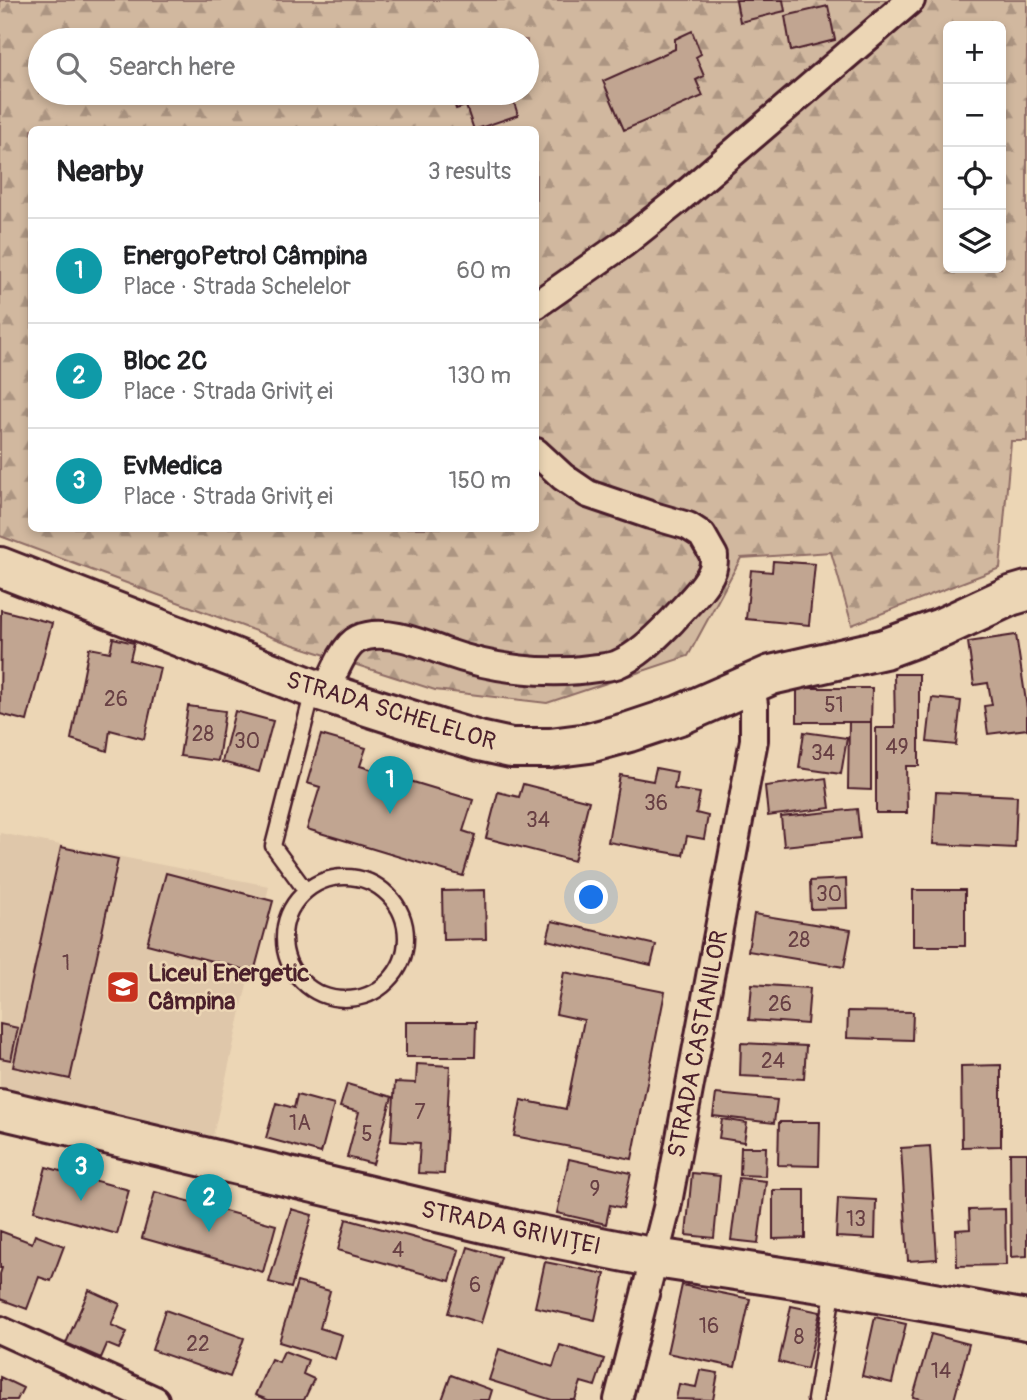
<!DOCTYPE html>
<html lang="en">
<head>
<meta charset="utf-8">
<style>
  body { margin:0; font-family:Pangolin,sans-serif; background:#f6f6f6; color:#202124 }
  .controls { position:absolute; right:21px; top:21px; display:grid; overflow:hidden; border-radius:10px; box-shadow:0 4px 10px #0003 }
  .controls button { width:63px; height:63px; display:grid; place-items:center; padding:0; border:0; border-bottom:2px solid #e0e0e0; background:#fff; color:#202124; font:35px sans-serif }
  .you { position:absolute; left:592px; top:898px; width:24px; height:24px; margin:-18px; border:5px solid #fff; border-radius:50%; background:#1a73e8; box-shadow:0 0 0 10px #1a73e833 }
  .badge { display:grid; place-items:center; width:46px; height:46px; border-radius:50%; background:#d93025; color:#fff; font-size:23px; font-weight:700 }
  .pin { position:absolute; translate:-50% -58px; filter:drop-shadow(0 2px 4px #0008) }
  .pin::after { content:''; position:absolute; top:37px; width:24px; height:21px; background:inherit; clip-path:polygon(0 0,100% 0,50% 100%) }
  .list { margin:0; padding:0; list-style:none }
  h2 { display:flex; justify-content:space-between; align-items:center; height:91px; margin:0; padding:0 28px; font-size:30px }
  h2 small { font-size:23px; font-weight:400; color:#757577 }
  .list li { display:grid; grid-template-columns:46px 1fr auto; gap:21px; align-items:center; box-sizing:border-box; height:105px; padding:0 28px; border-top:2px solid #e0e0e0 }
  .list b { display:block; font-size:26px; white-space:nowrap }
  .list p { margin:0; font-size:23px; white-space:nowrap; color:#757577 }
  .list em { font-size:23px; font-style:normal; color:#757577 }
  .icon { flex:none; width:38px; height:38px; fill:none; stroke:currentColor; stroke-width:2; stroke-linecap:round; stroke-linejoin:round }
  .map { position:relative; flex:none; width:1027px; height:1400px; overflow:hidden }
  .search { position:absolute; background:#fff; box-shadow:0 4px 10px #0003; left:28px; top:28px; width:511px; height:77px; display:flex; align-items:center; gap:18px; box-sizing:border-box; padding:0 24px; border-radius:38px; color:#757577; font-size:26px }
  .panel { position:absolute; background:#fff; box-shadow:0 4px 10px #0003; left:28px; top:126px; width:511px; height:406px; border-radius:10px }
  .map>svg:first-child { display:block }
  .built { fill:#dfc7aa }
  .forest { fill:url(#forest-firs); stroke:#8e6c65; stroke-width:2; fill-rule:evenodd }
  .building { fill:#c1a591; stroke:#4a1f2b; stroke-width:2 }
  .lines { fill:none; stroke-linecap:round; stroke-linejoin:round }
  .service-casing { stroke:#4a1f2b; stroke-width:19 }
  .minor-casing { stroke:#4a1f2b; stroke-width:32 }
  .secondary-casing { stroke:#4a1f2b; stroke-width:44 }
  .service { stroke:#ecd6b5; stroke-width:14 }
  .minor { stroke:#ecd6b5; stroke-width:26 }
  .secondary { stroke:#ecd6b5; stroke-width:38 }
  .labels { text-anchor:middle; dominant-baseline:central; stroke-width:5; stroke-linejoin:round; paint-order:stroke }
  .number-label { font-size:21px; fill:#684044 }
  .street-label { font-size:24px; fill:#4a1f2b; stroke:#ecd6b5 }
  .poi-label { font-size:24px; font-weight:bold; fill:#4a1f2b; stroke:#ecd6b5; text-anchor:start }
</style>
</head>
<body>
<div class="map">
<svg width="1027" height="1400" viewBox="0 0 1027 1400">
  <defs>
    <pattern id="forest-firs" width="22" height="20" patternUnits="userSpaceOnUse" patternTransform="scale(1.75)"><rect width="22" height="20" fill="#d1b89f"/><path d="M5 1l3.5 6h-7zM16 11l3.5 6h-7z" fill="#ac9582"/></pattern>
  </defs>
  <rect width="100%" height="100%" fill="#ecd6b5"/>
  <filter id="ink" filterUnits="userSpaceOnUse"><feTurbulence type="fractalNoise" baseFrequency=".0143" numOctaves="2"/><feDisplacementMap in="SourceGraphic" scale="14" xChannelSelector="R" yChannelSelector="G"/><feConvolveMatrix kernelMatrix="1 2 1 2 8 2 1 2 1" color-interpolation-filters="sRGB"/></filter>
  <g filter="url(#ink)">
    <path class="built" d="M0,833L269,886L213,1136L0,1087Z"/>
    <path class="forest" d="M0,0H1027V441H1011L1000,568L852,625L831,552L741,558L688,656L547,703L435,690L285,642L0,536ZM948,26H1001V268H948ZM40,40H527V93H40ZM32,130H536V528H32Z"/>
    <path class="building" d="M736,0H783L785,11L740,22Z
      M828,6L835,40L791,51L785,16Z
      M692,31L701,54L696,57L704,76L696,80L703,96L624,130L603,81L675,49V39Z
      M451,93H511L518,115L474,130L466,106L456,109Z
      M773,561L815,564L809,625L746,619L751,570L772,572Z
      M1,610L52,623L27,721L0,714Z
      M1016,635L1027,708V729L988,734L984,706L992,705L988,683L974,685L968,642Z
      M113,638L134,643L130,660L160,668L144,739L110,730L107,751L71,739L89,648L110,652Z
      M894,674H919V766H906L907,813H876V728H895Z
      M797,688H872L871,722H797Z
      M932,698L961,701L956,745L927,742Z
      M188,706L225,711L218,761L180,756Z
      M235,711L273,721L259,772L222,762Z
      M849,722H871V790L848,789Z
      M804,732L847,738L841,774L799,768Z
      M321,735L366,748L360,766L473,800L463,831L475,835L463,876L307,829L320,787L307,783Z
      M656,768L677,772L674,789L700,793L696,813L708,816L704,839L687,836L683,855L608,842L620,775L653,781Z
      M826,778L830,808L768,816L765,786Z
      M523,784L589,801L574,861L486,838L498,792L519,797Z
      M936,792L1017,796L1015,848L933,844Z
      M857,809L860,838L784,846L781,817Z
      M61,847L118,859L70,1079L13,1067Z
      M166,873L273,901L254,972L147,944Z
      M846,879L847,908L811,909L810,881Z
      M485,890L486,939L443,940L442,891Z
      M913,890H965V946H913Z
      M754,914L851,930L844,967L748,951Z
      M552,921L656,945L651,965L547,940Z
      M564,972L665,992L632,1159L514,1136L521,1100L566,1109L584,1020L556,1014Z
      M752,984L810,988L807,1024L749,1020Z
      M848,1011L913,1012L912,1040L847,1038Z
      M406,1022H476L475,1057H406Z
      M0,1024L18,1028L11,1060L0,1058Z
      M741,1043L806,1046L804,1079L740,1076Z
      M417,1064L450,1066L444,1174L418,1173L420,1143L391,1141L395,1082L416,1083Z
      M1001,1065V1146L962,1147L961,1066Z
      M347,1084L392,1097L373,1164L347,1157L359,1112L340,1107Z
      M716,1094L777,1100L774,1123L713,1116Z
      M297,1095L334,1105L321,1153L266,1138L276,1103L294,1108Z
      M722,1119L747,1123L744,1142L719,1138Z
      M779,1122H820L819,1166L778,1165Z
      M930,1146L937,1259L908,1261L901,1148Z
      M741,1147H766L765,1176L740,1175Z
      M1010,1153H1027V1256L1011,1257Z
      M569,1159L631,1173L623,1208L610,1205L606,1224L557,1213Z
      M46,1167L129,1190L117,1234L34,1211Z
      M692,1173L720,1176L714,1238L686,1235Z
      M739,1178L766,1181L758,1243L731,1240Z
      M773,1190H805V1238L773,1239Z
      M155,1192L276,1225L263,1272L142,1238Z
      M838,1198L876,1200L875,1239L836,1237Z
      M291,1209L312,1215L291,1288L269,1282Z
      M1005,1209L1006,1265L957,1266L956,1230L970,1229L969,1210Z
      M346,1219L459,1250L450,1281L338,1250Z
      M0,1231L32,1243L35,1235L64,1246L51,1281L39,1277L27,1309L0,1299V1274L2,1268H0Z
      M468,1247L501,1257L481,1323L448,1313Z
      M545,1262L605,1274L595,1320L535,1307Z
      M297,1282L330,1291L320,1328L342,1335L335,1359L279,1342Z
      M682,1285L750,1299L735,1367L667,1353Z
      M89,1290L120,1304L111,1325L127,1332L119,1349L107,1344L101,1358L66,1343Z
      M791,1306L820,1312L807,1369L779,1362Z
      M165,1310L244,1338L230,1377L152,1350Z
      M875,1317L906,1324L892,1383L862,1376Z
      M931,1334L969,1344L954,1400H925L913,1397Z
      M560,1345L604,1359L595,1386L581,1382L575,1400H552L489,1380L499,1349L553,1367Z
      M284,1351L308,1360L303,1374L314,1379L304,1400H268L255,1395L271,1359L279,1362Z
      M700,1370L718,1373L713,1400L676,1399L679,1384L696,1387Z
      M451,1375L492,1390L489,1400H490H442Z
      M0,1377L23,1388L17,1400H0Z"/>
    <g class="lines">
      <defs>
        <path id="service" d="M284 938a61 61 0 1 1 122 0a61 61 0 1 1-122 0Z
          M306,891L273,846L313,691
          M815,1400L834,1287"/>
        <path id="minor" d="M536,305L623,244L677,201L911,0
          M325,693C332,678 343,646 358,639C383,627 421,643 445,652C493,669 547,676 597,668C604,667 612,667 618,664C639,655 656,637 672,621C683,608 706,587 712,571C714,567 714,560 714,556L702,535L688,526L650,515L588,494L563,477L536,452
          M0,1330L155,1400
          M618,1400L667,1208L754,740V705L751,684"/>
        <path id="secondary" d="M0,567L314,689L445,731L479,741L511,748H550L589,743L629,732L680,715L771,675L884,649L941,628L1010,596L1027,591
          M0,1109L514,1230L656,1258L834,1285L1027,1320"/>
      </defs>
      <use href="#service" class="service-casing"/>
      <use href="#minor" class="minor-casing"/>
      <use href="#secondary" class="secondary-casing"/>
      <use href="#service" class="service"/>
      <use href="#minor" class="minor"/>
      <use href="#secondary" class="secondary"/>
    </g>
  </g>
  <defs>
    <symbol id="school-square" viewBox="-11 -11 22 22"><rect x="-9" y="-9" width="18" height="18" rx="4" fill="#c8321e" stroke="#ecd6b5"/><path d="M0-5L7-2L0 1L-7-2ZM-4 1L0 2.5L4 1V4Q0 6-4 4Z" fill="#fff"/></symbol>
  </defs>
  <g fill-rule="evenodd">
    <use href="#school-square" x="104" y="968" width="38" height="38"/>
  </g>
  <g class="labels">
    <g class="number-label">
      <text x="116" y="699">26</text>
      <text x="834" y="705">51</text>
      <text x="203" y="734">28</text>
      <text x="247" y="741">30</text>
      <text x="897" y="747">49</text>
      <text x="823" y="753">34</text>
      <text x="656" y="803">36</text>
      <text x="538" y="820">34</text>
      <text x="829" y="894">30</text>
      <text x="799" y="940">28</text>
      <text x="66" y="963">1</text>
      <text x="780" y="1004">26</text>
      <text x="773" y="1061">24</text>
      <text x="420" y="1112">7</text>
      <text x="300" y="1123">1A</text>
      <text x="367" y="1134">5</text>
      <text x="595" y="1189">9</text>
      <text x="856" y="1219">13</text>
      <text x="398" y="1250">4</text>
      <text x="475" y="1285">6</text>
      <text x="709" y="1326">16</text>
      <text x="799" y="1337">8</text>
      <text x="198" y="1344">22</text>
      <text x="941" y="1371">14</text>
    </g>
    <g class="street-label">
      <text transform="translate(391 711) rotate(17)">STRADA SCHELELOR</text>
      <text transform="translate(698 1044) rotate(-79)">STRADA CASTANILOR</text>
      <text transform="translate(511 1228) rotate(12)">STRADA GRIVIȚEI</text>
    </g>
    <g class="poi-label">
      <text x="148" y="973">Liceul Energetic<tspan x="148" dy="28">Câmpina</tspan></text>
    </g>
  </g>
</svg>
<div class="controls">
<button>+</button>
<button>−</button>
<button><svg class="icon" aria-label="locate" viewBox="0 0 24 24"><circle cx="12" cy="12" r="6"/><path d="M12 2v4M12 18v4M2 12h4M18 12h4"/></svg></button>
<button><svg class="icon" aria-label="layers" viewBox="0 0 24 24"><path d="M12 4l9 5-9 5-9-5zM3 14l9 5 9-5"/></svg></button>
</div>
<div class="you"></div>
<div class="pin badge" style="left:390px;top:814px;background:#0f9aa8">1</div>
<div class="pin badge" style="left:209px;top:1232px;background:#0f9aa8">2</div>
<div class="pin badge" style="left:81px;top:1201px;background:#0f9aa8">3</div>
<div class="search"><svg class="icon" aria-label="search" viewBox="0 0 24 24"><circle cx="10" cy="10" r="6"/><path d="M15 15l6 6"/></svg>Search here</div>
<section class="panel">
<h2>Nearby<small>3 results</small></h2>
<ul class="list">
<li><span class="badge" style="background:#0f9aa8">1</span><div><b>EnergoPetrol Câmpina</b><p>Place · Strada Schelelor</p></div><em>60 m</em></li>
<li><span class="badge" style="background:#0f9aa8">2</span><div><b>Bloc 2C</b><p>Place · Strada Griviței</p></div><em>130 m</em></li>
<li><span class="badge" style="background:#0f9aa8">3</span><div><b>EvMedica</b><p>Place · Strada Griviței</p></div><em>150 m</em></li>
</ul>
</section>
</div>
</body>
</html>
